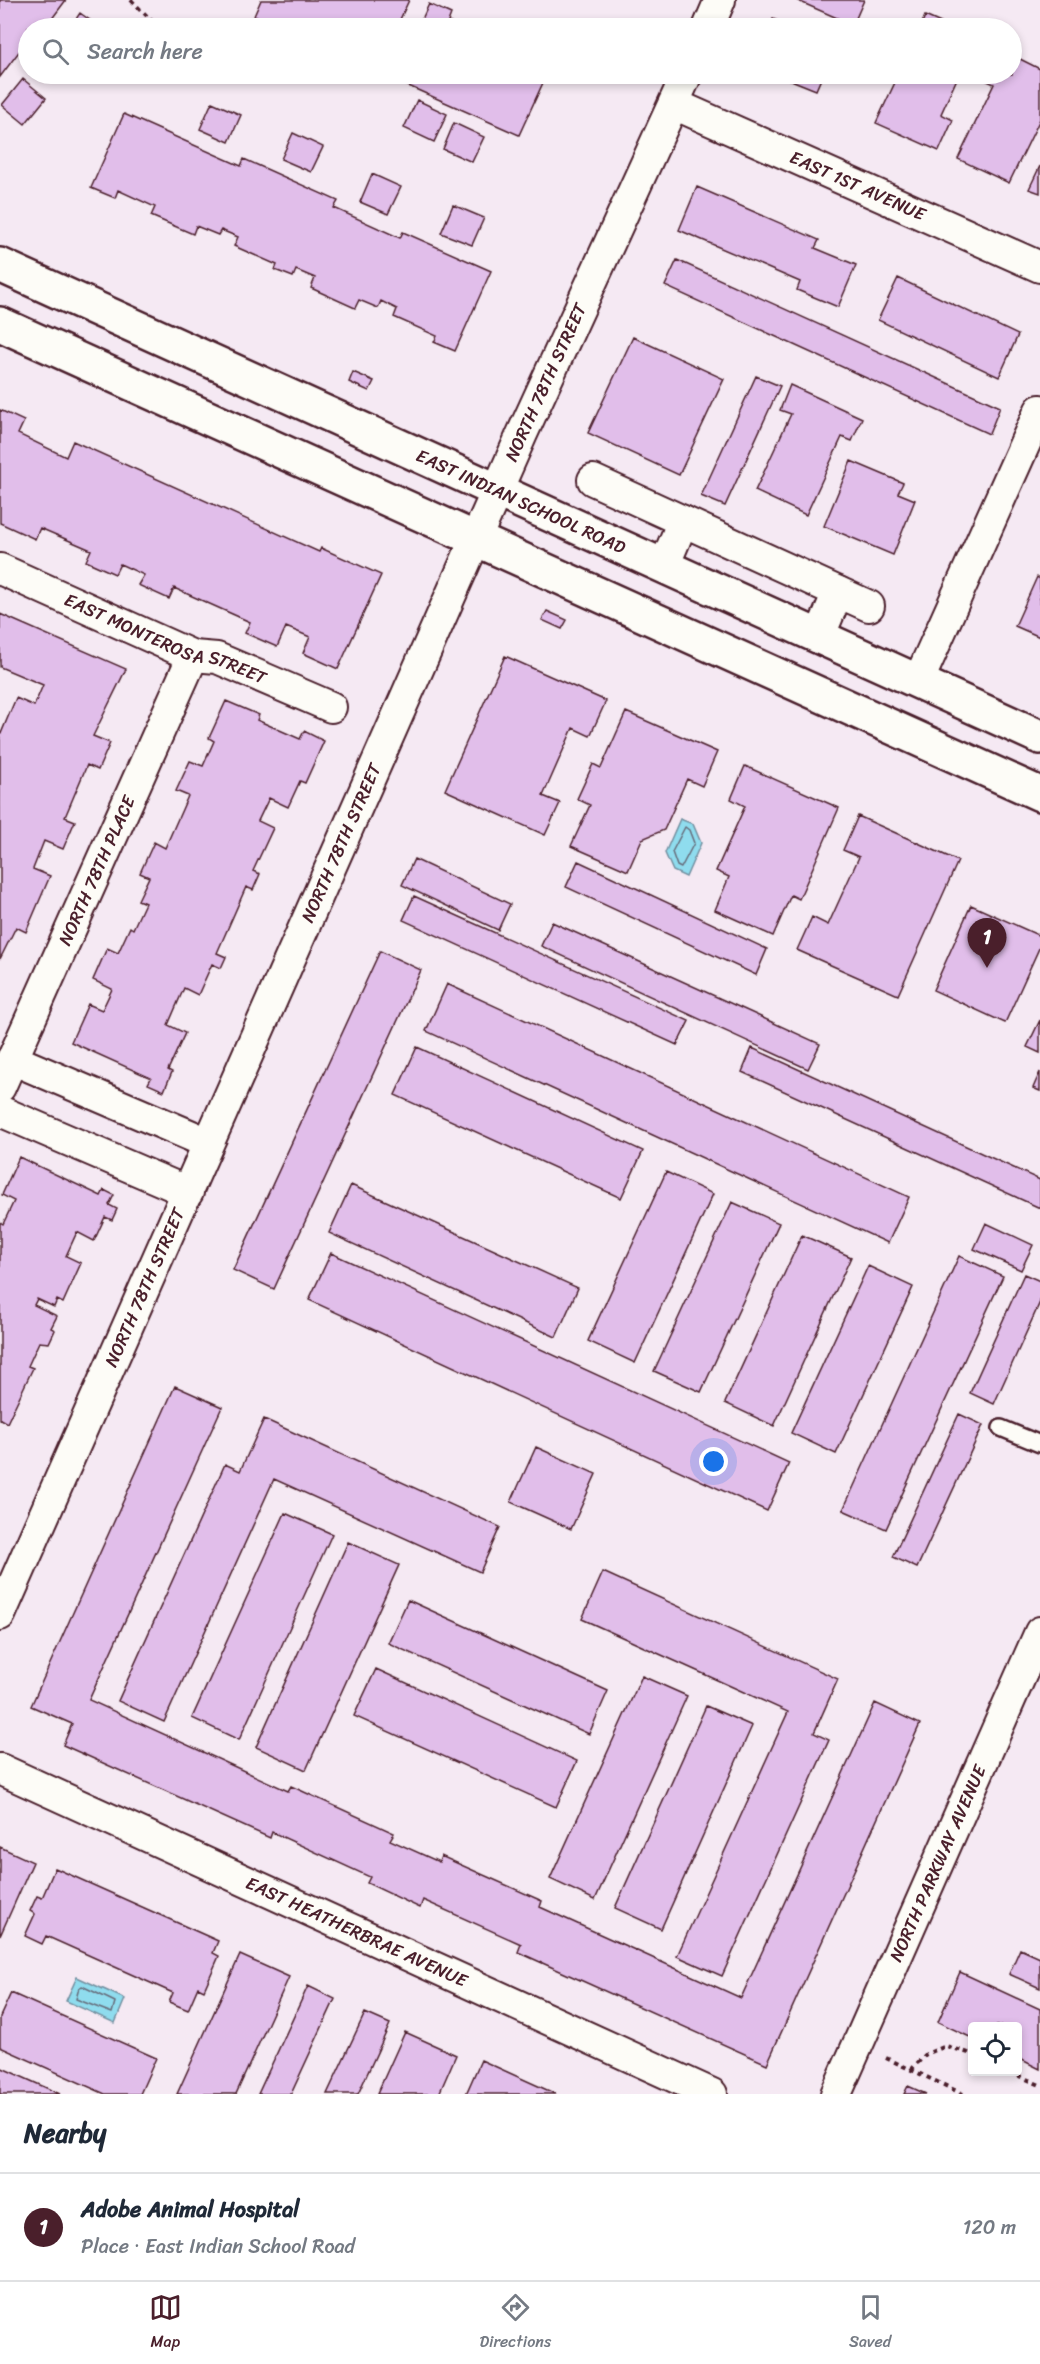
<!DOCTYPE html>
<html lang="en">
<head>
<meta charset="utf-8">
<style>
  body { margin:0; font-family:Sriracha,sans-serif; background:#f2f2f3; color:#1f2937 }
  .controls { position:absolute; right:18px; bottom:18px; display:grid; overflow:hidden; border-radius:6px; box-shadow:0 3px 9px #0003 }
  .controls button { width:54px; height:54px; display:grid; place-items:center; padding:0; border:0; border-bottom:2px solid #e0e1e3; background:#fff; color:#1f2937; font:30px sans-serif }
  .you { position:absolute; left:714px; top:1462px; width:21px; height:21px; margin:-15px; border:4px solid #fff; border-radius:50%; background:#1a73e8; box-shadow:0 0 0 9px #1a73e833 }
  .badge { display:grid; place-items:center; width:39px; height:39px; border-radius:50%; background:#4a1f2b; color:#fff; font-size:20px; font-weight:700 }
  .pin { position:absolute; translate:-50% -50px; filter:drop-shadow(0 2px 3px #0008) }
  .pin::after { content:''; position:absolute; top:32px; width:21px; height:18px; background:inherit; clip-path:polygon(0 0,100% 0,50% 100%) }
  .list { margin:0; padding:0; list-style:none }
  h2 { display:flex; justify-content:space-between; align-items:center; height:78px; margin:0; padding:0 24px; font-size:26px }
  h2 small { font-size:20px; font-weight:400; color:#747a83 }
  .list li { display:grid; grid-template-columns:39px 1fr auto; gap:18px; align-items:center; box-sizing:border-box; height:108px; padding:0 24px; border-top:2px solid #e0e1e3 }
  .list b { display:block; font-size:22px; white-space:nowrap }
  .list p { margin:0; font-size:20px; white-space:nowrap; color:#747a83 }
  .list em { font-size:20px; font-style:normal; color:#747a83 }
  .icon { flex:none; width:33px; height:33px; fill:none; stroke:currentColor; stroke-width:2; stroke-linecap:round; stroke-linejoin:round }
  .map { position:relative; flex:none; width:1040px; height:2094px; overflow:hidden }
  .search { position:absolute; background:#fff; box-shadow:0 3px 9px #0003; left:18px; right:18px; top:18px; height:66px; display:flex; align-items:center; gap:15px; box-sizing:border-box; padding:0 21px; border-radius:33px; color:#747a83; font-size:22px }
  .sheet { height:186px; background:#fff }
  nav { display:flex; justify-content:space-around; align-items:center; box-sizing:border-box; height:84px; border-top:2px solid #e0e1e3; background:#fff; font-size:16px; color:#747a83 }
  nav a { display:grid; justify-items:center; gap:3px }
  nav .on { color:#4a1f2b }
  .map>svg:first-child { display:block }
  .water { fill:#8fdcee; stroke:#7390a0; stroke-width:1.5 }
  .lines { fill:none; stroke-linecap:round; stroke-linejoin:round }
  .shore { stroke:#666b79; stroke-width:1.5 }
  .building { fill:#e1beea; stroke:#4a1f2b; stroke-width:1.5 }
  .service-casing { stroke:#4a1f2b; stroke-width:20 }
  .minor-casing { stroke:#4a1f2b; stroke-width:34 }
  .secondary-casing { stroke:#4a1f2b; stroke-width:38 }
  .path { stroke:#4a1f2b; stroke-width:4; stroke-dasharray:4.5 4.5; stroke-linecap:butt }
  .service { stroke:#fdfcf7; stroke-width:15 }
  .minor { stroke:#fdfcf7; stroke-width:30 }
  .secondary { stroke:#fdfcf7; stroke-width:33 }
  .labels { text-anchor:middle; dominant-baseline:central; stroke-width:6; stroke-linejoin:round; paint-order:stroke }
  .street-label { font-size:18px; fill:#4a1f2b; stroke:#fdfcf7 }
</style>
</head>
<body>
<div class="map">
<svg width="1040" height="2094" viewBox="0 0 1040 2094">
  <rect width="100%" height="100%" fill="#f5e9f3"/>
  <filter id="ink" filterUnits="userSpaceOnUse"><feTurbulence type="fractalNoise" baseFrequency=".0167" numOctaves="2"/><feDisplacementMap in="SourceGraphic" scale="12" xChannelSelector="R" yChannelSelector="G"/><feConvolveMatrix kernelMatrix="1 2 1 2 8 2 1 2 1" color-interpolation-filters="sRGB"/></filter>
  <g filter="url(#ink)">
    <path class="water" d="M680,819L693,824L701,843L686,877L673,871L665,853Z
      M77,1977L125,1999L115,2023L66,2001Z"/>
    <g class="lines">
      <path class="shore" d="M685,827L689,830L694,843L681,868L677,866L672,852Z
        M82,1986L115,2002L112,2013L76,1999L79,1988Z"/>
    </g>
    <path class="building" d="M0,0H66L45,28H28V48L24,45L0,77Z
      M261,0H409L396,28H281L254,16Z
      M796,0H864L853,25Z
      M429,4L451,14L448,22L462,28H418Z
      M80,13L101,28H70Z
      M925,16L952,28H920Z
      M773,19L795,28H769Z
      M1012,55L1040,69V119L1009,183L958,159L994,84L981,78L984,74H1012Z
      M272,74H297L292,82Z
      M397,74H547L519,135L395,80Z
      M776,74H823L816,90Z
      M899,74H959L941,114L953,120L939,151L876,123Z
      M23,79L46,98L25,124L2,105Z
      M417,100L447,114L434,142L404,128Z
      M212,102L241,115L229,142L200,129Z
      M124,114L241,166L244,159L338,201L334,208L400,238L403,232L491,271L455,351L434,342L437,336L394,317L397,309L381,301L378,308L359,300L355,308L311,288L315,278L296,270L293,277L275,270L277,265L234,246L238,237L221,230L218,235L196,226L193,234L151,216L155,207L118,190L115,198L91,188Z
      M454,123L484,137L472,162L443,149Z
      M293,133L323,147L311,172L281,159Z
      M1040,166V193L1029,189Z
      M372,174L401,187L388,214L360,202Z
      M697,187L819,240L815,248L856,265L838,307L797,290L800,282L679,230Z
      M453,205L484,218L472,245L441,233Z
      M677,260L1000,407L989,434L665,286Z
      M898,278L1018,335L999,377L878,320Z
      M633,337L724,379L679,475L588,433Z
      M353,372L374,381L369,391L349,382Z
      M756,376L780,386L725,506L701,496Z
      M790,385L862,418L852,441L842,437L806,515L755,491L791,414L780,410Z
      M0,410L24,421L18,434L66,457L73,441L319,552L321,548L381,575L338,669L303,653L310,637L286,627L277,647L245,633L250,622L174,588L169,599L138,585L144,575L120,564L115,574L86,561L91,550L40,528L35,539L0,523Z
      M851,461L903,483L898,493L915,500L893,555L824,526Z
      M1037,577L1040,579V637L1015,626Z
      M547,611L567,620L562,629L542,620Z
      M0,614L126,669L93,736L110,743L98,770L87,765L65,817L75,821L63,849L44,841L33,869L50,876L26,932L16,927L0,959V736L16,698L34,706L43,685L0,667Z
      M505,656L606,701L590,736L573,728L543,796L560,803L545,835L445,790Z
      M226,701L259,715L257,720L300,739L304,731L324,741L305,783L300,781L288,807L269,798L258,821L273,828L253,871L260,874L253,890L246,887L217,953L226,957L221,968L212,964L198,995L184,988L168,1025L185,1033L168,1070L172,1072L164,1091L148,1084L151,1078L71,1042L88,1004L102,1010L112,989L93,980L107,948L118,953L130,927L133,929L145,903L138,900L149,877L140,873L154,842L165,848L188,796L176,791L190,761L203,766L214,741L209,738Z
      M626,712L717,752L702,786L687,779L664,830L642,839L628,871L571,846L590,805L577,799L593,764L601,768Z
      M745,766L839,808L799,899L791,895L773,936L715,910L729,877L716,871L745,806L731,799Z
      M858,816L958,861L898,995L797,950L812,917L828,925L859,857L843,850Z
      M414,859L510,904L498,930L402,885Z
      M578,861L767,949L756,975L566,887Z
      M414,896L689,1021L677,1045L403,920Z
      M971,905L1040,936V946L1005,1023L933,990Z
      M552,922L820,1044L808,1069L541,946Z
      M380,951L421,970L274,1289L233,1270Z
      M447,984L909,1197L888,1243L426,1031Z
      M1040,1020V1053L1027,1047Z
      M417,1047L643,1151L621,1198L395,1095Z
      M752,1048L1040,1180V1208L742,1072Z
      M1040,1072V1091L1033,1088Z
      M19,1157L101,1196L104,1190L114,1195L109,1205L117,1209L112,1220L105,1217L94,1241L77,1232L66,1256L81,1263L63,1303L57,1300L54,1307L37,1299L34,1305L57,1316L51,1328L55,1330L49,1343L39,1342L28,1366L33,1368L7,1423L0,1419V1222L3,1224L14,1201L2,1195Z
      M666,1172L713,1194L635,1363L588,1341Z
      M351,1185L578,1288L556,1337L329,1233Z
      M732,1202L779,1223L701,1392L654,1371Z
      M986,1223L1033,1245L1021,1270L974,1249Z
      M802,1235L851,1257L774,1426L725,1403Z
      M331,1253L789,1463L767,1511L309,1300Z
      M959,1256L1003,1276L886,1529L843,1510Z
      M868,1266L913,1287L836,1454L791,1433Z
      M1024,1274L1040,1281V1302L994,1404L970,1393Z
      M175,1386L222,1407L89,1700L288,1791L291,1786L394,1833L390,1840L439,1862L441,1856L542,1901L540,1907L741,1998L875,1703L920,1724L767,2064L518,1952L521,1944L423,1900L420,1908L367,1883L370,1877L272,1832L270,1838L63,1745L72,1724L31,1706Z
      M959,1414L983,1425L917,1568L893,1557Z
      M264,1419L500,1527L480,1572L274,1479L164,1722L118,1701L225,1464L240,1471Z
      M536,1447L596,1474L571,1529L511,1502Z
      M285,1513L332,1534L239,1740L192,1718Z
      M348,1542L399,1565L306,1770L256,1747Z
      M603,1572L838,1679L814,1733L829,1740L722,1976L677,1956L788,1712L582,1619Z
      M408,1600L608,1691L589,1734L388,1643Z
      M376,1669L577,1761L556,1807L354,1716Z
      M642,1676L687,1696L595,1900L550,1879Z
      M706,1706L752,1726L661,1929L615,1908Z
      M0,1847L33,1862L0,1936Z
      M55,1868L218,1941L213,1953L219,1956L204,1990L198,1987L188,2010L169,2002L173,1993L46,1936L42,1944L25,1936L35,1914L30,1911L37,1896L42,1898Z
      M1020,1949L1040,1958V1988L1009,1974Z
      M240,1955L289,1977L236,2094H177Z
      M960,1972L1040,2009V2069L1018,2058V2026H972V2038L938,2022Z
      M308,1986L335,1999L291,2094H258Z
      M11,1993L156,2058L140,2094H105L0,2047V2017Z
      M365,2013L390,2024L358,2094H327Z
      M405,2032L456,2055L439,2094H377Z
      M481,2060L556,2094H466Z
      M0,2067L60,2094H0Z
      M908,2086L926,2094H904Z"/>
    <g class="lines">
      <defs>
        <path id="service" d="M1001,1428L1040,1444"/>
        <g id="minor">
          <path d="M708,28L720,0"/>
          <path id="s1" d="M674,104L1040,267"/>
          <path d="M593,480L869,606"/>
          <path d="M664,566L683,521"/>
          <path id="s2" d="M0,569L193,656L217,658L331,707"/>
          <path d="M819,637L838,592"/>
          <path d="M918,682L1040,410"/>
          <path d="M12,1059L208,1143"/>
          <path id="s3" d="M0,1087L193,656"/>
          <path d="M0,1111L188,1192"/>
          <path id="s4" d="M0,1615L522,434L687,74"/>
          <path id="s5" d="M0,1769L712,2094"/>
          <path id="s6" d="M836,2094L1040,1632"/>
        </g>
        <g id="secondary">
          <path id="s7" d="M0,265L1040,737"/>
          <path d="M0,324L1040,794"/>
        </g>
      </defs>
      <use href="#service" class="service-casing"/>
      <use href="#minor" class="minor-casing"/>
      <use href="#secondary" class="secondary-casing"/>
      <path class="path" d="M131,0L152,21
        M886,2058L963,2094
        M911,2070L926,2054L946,2046L972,2054
        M1010,2072L1040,2085"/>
      <use href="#service" class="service"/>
      <use href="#minor" class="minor"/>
      <use href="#secondary" class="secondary"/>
    </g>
  </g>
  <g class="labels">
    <g class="street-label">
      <text stroke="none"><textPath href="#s1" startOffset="201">EAST 1ST AVENUE</textPath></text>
      <text stroke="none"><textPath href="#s4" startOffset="1348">NORTH 78TH STREET</textPath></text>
      <text stroke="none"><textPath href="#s7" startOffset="572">EAST INDIAN SCHOOL ROAD</textPath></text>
      <text stroke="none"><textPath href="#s2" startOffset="180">EAST MONTEROSA STREET</textPath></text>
      <text stroke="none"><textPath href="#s4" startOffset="844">NORTH 78TH STREET</textPath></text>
      <text stroke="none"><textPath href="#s3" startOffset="237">NORTH 78TH PLACE</textPath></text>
      <text stroke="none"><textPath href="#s4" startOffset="358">NORTH 78TH STREET</textPath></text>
      <text stroke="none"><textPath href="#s6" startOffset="252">NORTH PARKWAY AVENUE</textPath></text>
      <text stroke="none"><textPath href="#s5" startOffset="392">EAST HEATHERBRAE AVENUE</textPath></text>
    </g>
  </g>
</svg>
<div class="controls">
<button><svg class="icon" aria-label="locate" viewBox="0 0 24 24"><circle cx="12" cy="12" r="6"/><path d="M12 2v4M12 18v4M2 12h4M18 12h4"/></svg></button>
</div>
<div class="you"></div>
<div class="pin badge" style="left:987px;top:968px">1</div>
<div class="search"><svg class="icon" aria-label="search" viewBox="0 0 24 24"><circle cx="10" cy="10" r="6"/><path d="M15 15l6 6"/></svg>Search here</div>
</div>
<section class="sheet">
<h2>Nearby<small></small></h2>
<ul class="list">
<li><span class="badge">1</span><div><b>Adobe Animal Hospital</b><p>Place · East Indian School Road</p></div><em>120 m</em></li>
</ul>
</section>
<nav>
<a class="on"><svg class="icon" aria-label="map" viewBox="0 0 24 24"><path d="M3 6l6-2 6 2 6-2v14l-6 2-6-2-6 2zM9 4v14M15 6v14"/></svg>Map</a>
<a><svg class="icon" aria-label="directions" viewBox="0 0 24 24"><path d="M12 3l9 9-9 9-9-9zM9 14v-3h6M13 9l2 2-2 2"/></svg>Directions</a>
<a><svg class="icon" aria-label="saved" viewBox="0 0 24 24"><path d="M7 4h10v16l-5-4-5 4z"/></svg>Saved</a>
</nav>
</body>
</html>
